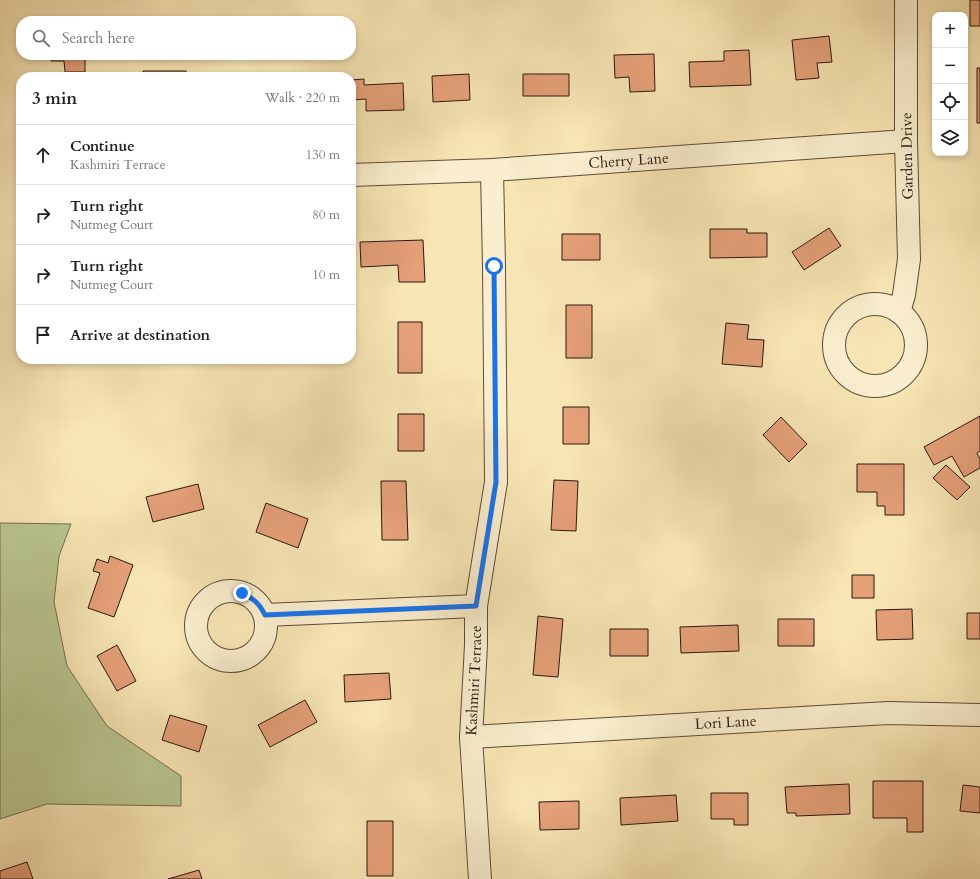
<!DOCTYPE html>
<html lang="en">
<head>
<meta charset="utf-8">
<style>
  body { margin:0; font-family:Cardo,serif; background:#f6f6f6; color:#202124 }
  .controls { position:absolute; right:12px; top:12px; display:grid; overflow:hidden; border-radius:8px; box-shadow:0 2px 6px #0003 }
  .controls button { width:36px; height:36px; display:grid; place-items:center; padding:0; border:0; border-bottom:1px solid #e0e0e0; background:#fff; color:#202124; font:20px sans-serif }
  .stop { position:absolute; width:12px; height:12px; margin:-9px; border:3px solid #1a73e8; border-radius:50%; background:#fff }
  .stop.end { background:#1a73e8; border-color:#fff; box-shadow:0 1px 4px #0008 }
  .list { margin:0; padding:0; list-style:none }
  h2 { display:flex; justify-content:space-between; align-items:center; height:52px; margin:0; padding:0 16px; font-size:17px }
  h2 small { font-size:13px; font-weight:400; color:#757577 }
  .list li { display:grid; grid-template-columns:26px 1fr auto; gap:12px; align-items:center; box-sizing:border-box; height:60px; padding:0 16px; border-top:1px solid #e0e0e0 }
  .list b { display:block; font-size:15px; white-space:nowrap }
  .list p { margin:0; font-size:13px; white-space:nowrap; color:#757577 }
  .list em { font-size:13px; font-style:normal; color:#757577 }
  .icon { flex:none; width:22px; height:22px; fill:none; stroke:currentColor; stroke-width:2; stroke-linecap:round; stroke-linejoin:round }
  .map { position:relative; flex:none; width:980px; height:879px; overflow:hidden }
  .search { position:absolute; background:#fff; box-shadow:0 2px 6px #0003; left:16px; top:16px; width:340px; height:44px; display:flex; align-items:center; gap:10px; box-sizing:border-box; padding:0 14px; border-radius:16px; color:#757577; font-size:15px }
  .panel { position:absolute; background:#fff; box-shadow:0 2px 6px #0003; left:16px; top:72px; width:340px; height:292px; border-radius:16px }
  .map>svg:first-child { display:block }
  .green { fill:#b9c58f; stroke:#726e50 }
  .building { fill:#e5a078; stroke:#2b1811 }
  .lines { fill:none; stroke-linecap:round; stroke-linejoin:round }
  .minor-casing { stroke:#5e4b3a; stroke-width:24 }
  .minor { stroke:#faeece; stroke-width:22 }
  .route { stroke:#1a73e8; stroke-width:5 }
  .labels { text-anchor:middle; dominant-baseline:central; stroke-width:4; stroke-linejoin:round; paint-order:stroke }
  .street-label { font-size:15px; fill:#2b1811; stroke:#faeece }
</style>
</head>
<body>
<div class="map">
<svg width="980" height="879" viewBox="0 0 980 879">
  <rect width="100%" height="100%" fill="#f7e5b3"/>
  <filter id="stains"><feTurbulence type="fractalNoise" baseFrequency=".005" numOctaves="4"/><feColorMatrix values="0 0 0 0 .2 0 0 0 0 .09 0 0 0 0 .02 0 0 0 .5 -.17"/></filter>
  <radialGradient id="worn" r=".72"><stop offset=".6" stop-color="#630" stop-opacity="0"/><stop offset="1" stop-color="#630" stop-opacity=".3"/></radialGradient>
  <path class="green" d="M0,523L71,524L59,556L54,602L67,666L107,726L181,776V806L47,804L0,819Z"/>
  <path class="building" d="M970,0H980V26H970Z
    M829,36L832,62L817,63L819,78L796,80L792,40Z
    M749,50L751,85L690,87L689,62L724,61V51Z
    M654,54L655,91L630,92L629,77L615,78L614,55Z
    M32,55H85V72H65L64,61H51V55Z
    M977,68H980V123H977Z
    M143,71H186V77H143Z
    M469,74L470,100L433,102L432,76Z
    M523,74H569V96H523Z
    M364,79V85L403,83L404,110L366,111V99L351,100V80Z
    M829,228L841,246L804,270L792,252Z
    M710,229H747V233H767V257L710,258Z
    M562,234H600V260H562Z
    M423,240L425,282H399L398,265L361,267L360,242Z
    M566,305H592V358H566Z
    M398,322H422V373H398Z
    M726,323L749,325L747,339L764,340L762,367L722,364Z
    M563,407H589V444H563Z
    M398,414H424V451H398Z
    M980,416V451L977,453L980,459V468L964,477L952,456L934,465L924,447Z
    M781,417L807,444L789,462L763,435Z
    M857,464H904V515H885V506H877V492H857Z
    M946,465L970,487L957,500L933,478Z
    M554,480L578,481L576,531L551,530Z
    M381,481H406L408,540H382Z
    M198,484L204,509L153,522L146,497Z
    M266,503L308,519L298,548L256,532Z
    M110,556L133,565L114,617L88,608L100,573L93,571L97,559L108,563Z
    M852,575H874V598H852Z
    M912,609L913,639L877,640L876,610Z
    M967,613H980V639H967Z
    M538,616L563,619L558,677L533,675Z
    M778,619H814V646H778Z
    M738,625L739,651L681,653L680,627Z
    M610,629H648V656H610Z
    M117,645L136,681L117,691L97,656Z
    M389,673L391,699L345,702L344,675Z
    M305,700L317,722L270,747L258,725Z
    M170,715L207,726L199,752L162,740Z
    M873,781H923V832H907V818H873Z
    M849,784L850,814L796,816V813H787L785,787Z
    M963,785L980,787V813L960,811Z
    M711,793H748V825H734V819H711Z
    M676,795L678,821L621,825L620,798Z
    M579,801V829L540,830L539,802Z
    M367,821H393V876H367Z
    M27,862L33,879H0V871Z
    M199,870L202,879H168Z"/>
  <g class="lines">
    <defs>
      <g id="minor">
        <path id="s1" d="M351,175L492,170L906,141"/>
        <circle cx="875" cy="345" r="41"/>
        <path d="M899,312L904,295L909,259L906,141V0"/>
        <circle cx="231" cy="626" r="35"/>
        <path d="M265,615L476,606"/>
        <path id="s2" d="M471,737L888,713L980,715"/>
        <path id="s3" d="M480,879L471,737L476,645V606L496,482L494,266L492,170"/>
      </g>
    </defs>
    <use href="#minor" class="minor-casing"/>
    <use href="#minor" class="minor"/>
  </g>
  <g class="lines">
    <path class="route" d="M242,593C254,599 259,603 265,615L476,606L496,482L494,266"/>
  </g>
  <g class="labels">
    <g class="street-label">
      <text transform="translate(907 156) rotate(-91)">Garden Drive</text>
      <text stroke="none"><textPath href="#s1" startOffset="278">Cherry Lane</textPath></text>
      <text stroke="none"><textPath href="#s3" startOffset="199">Kashmiri Terrace</textPath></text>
      <text stroke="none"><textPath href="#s2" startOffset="255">Lori Lane</textPath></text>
    </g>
  </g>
  <rect width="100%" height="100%" filter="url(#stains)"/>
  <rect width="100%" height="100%" fill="url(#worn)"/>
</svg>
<div class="controls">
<button>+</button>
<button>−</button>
<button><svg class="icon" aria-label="locate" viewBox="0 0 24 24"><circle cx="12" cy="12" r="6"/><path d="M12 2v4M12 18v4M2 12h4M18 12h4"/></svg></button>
<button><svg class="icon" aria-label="layers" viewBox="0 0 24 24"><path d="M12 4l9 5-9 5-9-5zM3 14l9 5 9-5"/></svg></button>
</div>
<div class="stop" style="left:494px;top:266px"></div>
<div class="stop end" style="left:242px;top:593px"></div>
<div class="search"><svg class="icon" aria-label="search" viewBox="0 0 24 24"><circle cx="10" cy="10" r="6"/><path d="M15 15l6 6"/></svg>Search here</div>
<section class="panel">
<h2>3 min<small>Walk · 220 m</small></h2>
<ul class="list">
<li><svg class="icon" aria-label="ahead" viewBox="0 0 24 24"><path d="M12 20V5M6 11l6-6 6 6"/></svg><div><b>Continue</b><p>Kashmiri Terrace</p></div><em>130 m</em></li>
<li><svg class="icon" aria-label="right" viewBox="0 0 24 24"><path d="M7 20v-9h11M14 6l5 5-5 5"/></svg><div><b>Turn right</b><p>Nutmeg Court</p></div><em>80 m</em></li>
<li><svg class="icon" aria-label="right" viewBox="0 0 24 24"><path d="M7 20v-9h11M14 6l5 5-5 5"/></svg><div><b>Turn right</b><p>Nutmeg Court</p></div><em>10 m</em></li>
<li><svg class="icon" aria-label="arrive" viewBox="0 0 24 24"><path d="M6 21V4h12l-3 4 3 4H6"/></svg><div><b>Arrive at destination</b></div></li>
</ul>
</section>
</div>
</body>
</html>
